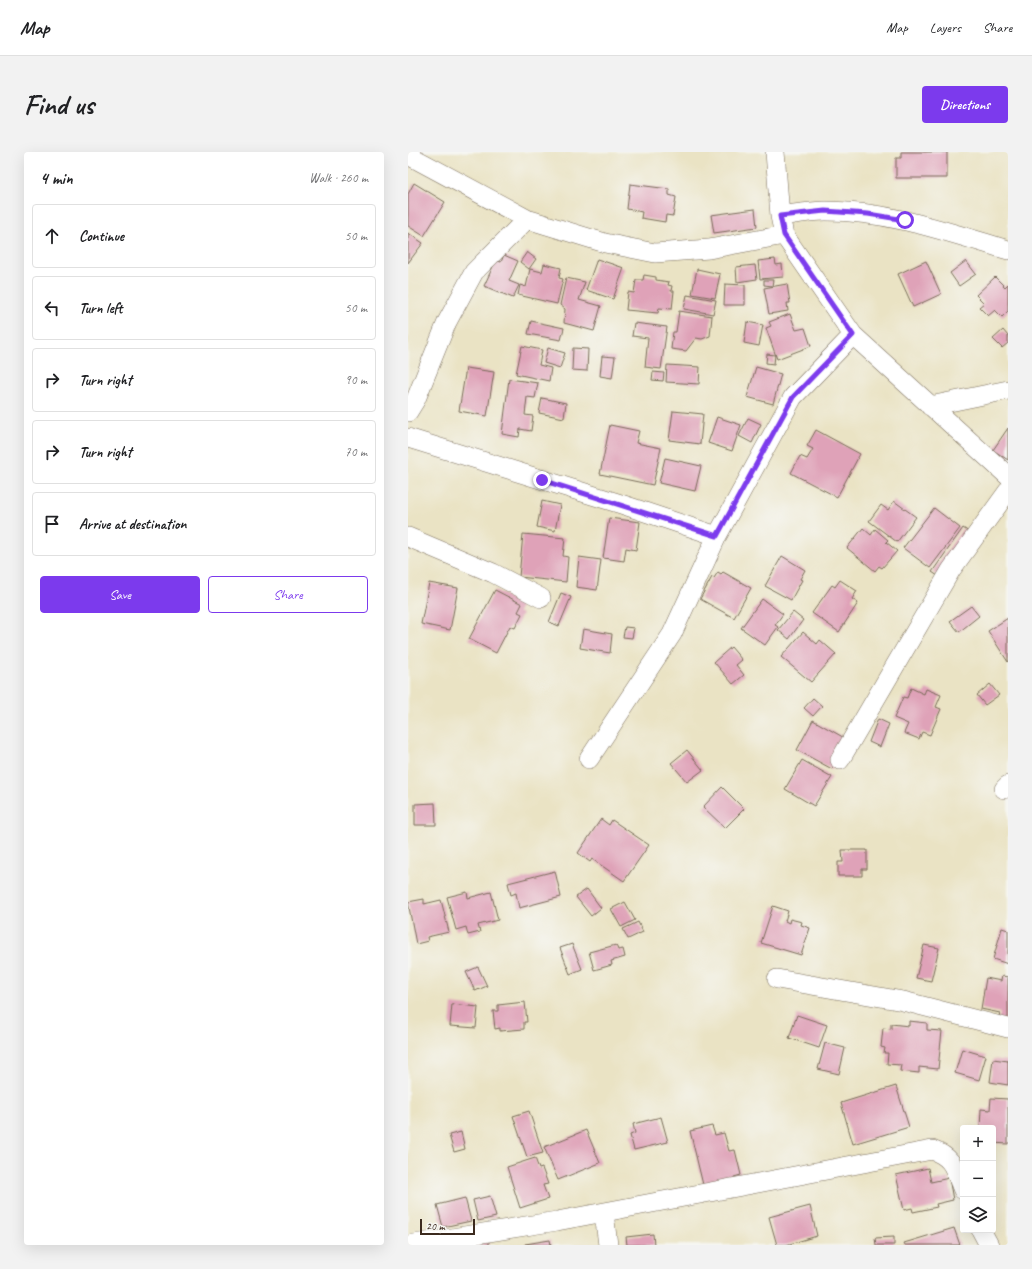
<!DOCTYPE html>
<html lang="en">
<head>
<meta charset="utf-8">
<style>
  body { margin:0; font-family:Caveat,sans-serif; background:#f2f2f2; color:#202124 }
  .controls { position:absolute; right:12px; bottom:12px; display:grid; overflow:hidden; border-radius:4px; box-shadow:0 4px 16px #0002 }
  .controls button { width:36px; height:36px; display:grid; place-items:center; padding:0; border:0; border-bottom:1px solid #e0e0e0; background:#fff; color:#202124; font:20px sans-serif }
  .scale { position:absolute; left:12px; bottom:10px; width:55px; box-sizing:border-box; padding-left:4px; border:2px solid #3b2a1e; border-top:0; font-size:11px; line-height:14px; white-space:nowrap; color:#3b2a1e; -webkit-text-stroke:3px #f6f6f2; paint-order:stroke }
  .stop { position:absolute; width:12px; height:12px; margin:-9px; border:3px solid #7c3aed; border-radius:50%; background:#fff }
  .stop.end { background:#7c3aed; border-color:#fff; box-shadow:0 1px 4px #0008 }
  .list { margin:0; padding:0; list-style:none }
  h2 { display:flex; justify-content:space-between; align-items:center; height:52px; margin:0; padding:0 16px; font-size:17px }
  h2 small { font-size:13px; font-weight:400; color:#757577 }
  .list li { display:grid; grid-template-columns:26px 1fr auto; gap:12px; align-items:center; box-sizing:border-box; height:64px; margin:0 8px 8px; padding:0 8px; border:1px solid #e0e0e0; border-radius:4px }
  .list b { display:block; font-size:15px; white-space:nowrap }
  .list em { font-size:13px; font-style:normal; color:#757577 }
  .actions { display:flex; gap:8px; padding:12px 16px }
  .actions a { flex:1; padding:9px 0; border:1px solid #7c3aed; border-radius:4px; text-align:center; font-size:14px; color:#7c3aed }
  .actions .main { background:#7c3aed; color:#fff }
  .icon { flex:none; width:22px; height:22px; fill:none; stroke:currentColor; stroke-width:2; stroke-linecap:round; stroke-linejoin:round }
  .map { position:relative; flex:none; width:600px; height:1093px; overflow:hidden; border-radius:4px }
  header { display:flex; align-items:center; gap:24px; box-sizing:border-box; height:56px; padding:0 20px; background:#fff; border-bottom:1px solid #e0e0e0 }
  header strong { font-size:19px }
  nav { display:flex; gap:22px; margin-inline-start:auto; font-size:14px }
  .intro { display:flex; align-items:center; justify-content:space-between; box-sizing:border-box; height:96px; padding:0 24px }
  h1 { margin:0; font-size:28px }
  .button { padding:10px 18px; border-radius:4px; background:#7c3aed; color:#fff; font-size:14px; font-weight:700 }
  main { display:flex; gap:24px; padding:0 24px }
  aside { flex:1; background:#fff; border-radius:4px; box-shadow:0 4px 16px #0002 }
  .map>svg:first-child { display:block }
  .building { fill:#dfa2b8 }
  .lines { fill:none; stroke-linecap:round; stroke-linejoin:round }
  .minor-casing { stroke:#786b58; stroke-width:20 }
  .minor { stroke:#fff; stroke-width:19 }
  .route { stroke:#7c3aed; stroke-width:5 }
</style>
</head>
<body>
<header>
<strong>Map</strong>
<nav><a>Map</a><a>Layers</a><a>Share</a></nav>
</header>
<div class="intro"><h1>Find us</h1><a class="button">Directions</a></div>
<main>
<aside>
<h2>4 min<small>Walk · 260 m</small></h2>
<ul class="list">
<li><svg class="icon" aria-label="ahead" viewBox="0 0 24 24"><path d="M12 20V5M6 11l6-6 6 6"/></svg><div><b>Continue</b></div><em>50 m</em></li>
<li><svg class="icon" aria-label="left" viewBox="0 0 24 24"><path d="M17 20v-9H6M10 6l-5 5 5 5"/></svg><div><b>Turn left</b></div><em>50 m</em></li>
<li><svg class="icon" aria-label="right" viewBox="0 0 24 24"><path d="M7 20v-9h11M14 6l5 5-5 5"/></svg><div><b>Turn right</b></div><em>90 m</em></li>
<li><svg class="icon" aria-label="right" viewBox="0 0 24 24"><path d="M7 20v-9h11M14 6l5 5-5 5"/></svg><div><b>Turn right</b></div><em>70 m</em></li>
<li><svg class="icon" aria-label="arrive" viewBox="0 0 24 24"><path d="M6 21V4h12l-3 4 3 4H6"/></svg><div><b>Arrive at destination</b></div></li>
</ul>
<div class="actions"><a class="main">Save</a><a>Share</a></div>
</aside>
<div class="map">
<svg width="600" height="1093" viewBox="0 0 600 1093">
  <rect width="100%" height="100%" fill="#f6f6f2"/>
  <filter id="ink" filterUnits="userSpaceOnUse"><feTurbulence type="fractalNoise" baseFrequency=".025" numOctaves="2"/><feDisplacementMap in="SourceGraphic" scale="8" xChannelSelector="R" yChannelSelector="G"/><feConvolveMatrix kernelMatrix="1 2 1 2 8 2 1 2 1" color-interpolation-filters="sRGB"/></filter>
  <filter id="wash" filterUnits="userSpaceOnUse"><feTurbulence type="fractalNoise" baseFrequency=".012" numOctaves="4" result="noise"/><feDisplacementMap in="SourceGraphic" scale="16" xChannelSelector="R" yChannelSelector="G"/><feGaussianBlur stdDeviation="0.9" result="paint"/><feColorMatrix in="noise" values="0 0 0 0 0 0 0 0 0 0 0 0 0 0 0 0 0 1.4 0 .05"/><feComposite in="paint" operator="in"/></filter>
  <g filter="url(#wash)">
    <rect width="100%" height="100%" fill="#eae3c4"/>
    <g id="blocks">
      <path class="building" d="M493,0H539V26H488V6H493Z
        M6,31L37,50L16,84L0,74V42Z
        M222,32L261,37V43L268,45L265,64L258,63L257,70L233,66L234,60L219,57Z
        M347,57L349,75L306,81L303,63Z
        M0,81L15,91L0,111Z
        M119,100L128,107L121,117L112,110Z
        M96,103L110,109L101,129L111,133L105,146L76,134L88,108L93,110Z
        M189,107L216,116L205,147L178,138Z
        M367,107L368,113L374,112L375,125L352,127L350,109Z
        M518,109L533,142L505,155L490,122Z
        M558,109L568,122L551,134L542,121Z
        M136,112L153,116L151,126L155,127L149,152L110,143L112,133L118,135L122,117L134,120Z
        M347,113L349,127L329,130L328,115Z
        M289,117L312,122L307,146L284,142Z
        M236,123L248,125V128L261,130L260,133L264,134L263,139H266L264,157L251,156L250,161L218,158L220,140L226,141L228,128H235Z
        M587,125L597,135L600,132V159L594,165L587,158L580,164L571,155L576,151L568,143Z
        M158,126L177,130L171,148L193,154L186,179L156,171L157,157L152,153Z
        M356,128H365L364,134L356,133Z
        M317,132L337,133V153H316Z
        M379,132L382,151H379L380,159L361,162L356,136Z
        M279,143L308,148L305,162L276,157Z
        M271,159L304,164L302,184L294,187L288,186L278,199L263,197L265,180H268Z
        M382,162L388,178L397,176L403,194L369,207L358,176L363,174L361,170Z
        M123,169L156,176L153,188L120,182Z
        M339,170L355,173L351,194L336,191Z
        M226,171L259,175L253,217L237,215L240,186L224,184Z
        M595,178L600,184V191L594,196L585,187Z
        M114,194L134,198L131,213L143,216L141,229L108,222Z
        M140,196L157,201L152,216L136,211Z
        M165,196L180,197L179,219L164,218Z
        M359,202L367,203L366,212L358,211Z
        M194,204L207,205L204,226L192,224Z
        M259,213L292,215L291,232L258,230Z
        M348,215L373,222L365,252L339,245Z
        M58,216L86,220L79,264L51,259Z
        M245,220L256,221L255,229L244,228Z
        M101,227L130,231L127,246L119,245L117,263L125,264L123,279L112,277L111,285L94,282Z
        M134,246L158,251L156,266L131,261Z
        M265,259L295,262L292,292L261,288Z
        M309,265L333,273L324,299L300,291Z
        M340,266L353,272L344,291L331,284Z
        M202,273L231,279L228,291L253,296L245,333L192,322Z
        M600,276V308L585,298Z
        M408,278L452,302L429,345L383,321L392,304L399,307L405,297L399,294Z
        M257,306L293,314L287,339L251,331Z
        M134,349L152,353L147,379L129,375Z
        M486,349L508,365L489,390L461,369L473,353L480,358Z
        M526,356L552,376L522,416L495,396Z
        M201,366L232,370L228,398L218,396L216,409L195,406Z
        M455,376L463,383L467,377L480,388L478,390L489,399L474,416L471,414L467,419L439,396Z
        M555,376L567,384L536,428L524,420Z
        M115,382L157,386L155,404L160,405L158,430L111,425Z
        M374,404L397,418L392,427L394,428L383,448L357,434Z
        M171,405L193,408L189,438L168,435Z
        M310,420L313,422L315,420L343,436L326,466L292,447L304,425L306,426Z
        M432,428L449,439L444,447L450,451L431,480L404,461L424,433L427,435Z
        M21,431L50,436L42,478L13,472Z
        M87,438L114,452L110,460L114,462L107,476L102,474L88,501L61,487Z
        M153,441L163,445L151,474L141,470Z
        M354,447L375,462L367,473L370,475L357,493L333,476Z
        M563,454L571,464L551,480L542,469Z
        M385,460L395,468L381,487L370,478Z
        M600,466V510L580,479Z
        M217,475L226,476L224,486L215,485Z
        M175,477L204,482L202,501L172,496Z
        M395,480L409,492L412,488L428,502L403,530L373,505Z
        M323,495L334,508L328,513L336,523L325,532L306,510Z
        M582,532L591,543L577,553L569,543Z
        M503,536L516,542L518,537L533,543L528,555L533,557L522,583L514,580L511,587L496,581L500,572L486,566L495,545L499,546Z
        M405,546L414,554L405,564L396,556Z
        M470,567L481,572L472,595L461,590Z
        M405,568L440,588L424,617L389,598Z
        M279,598L295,618L279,630L263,611Z
        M394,608L424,625L406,654L377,637Z
        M314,635L336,657L317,676L295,655Z
        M27,651L28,673H7V652Z
        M193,667L201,673L204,668L241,693L216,729L184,707L182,710L170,701Z
        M434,698H459V717H454V724H430V710H435Z
        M147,719L153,745L111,756L108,741L103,743L100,731Z
        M179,737L193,756L183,764L168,745Z
        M59,740L60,746L83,740L90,768L70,773L72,780L60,783L58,775L48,778L39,745Z
        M16,747V752L33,748L41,780L19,785L20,789L8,792L0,750Z
        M217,750L227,768L213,775L203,757Z
        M365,754L380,759L377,769L381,771L382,767L394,770L393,773L402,776L393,803L353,791Z
        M230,770L235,780L220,787L215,777Z
        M594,776L600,778V812L585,807Z
        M164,792L174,817L162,822L152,796Z
        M208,793L210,798L215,797L217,805L203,809L204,813L186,818L181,800Z
        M516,793L531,796L523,829L508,826Z
        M70,815L79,834L67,839L58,820Z
        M594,824L600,825V869L590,868L592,861L573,857L578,826L593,829Z
        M117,850L119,870H116V877L92,879V876L87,877L85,859H90V853Z
        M44,852L70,855L68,876L42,874Z
        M389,863L419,873L411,896L381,886Z
        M501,869L519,871V878L534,879L530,917L511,915V921L492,919L493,913L479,912L480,901H476L477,896L473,895L475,876L483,877V872L501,874Z
        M417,891L437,896L431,922L410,917Z
        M554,897L578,904L571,928L547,921Z
        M585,907L600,909V933L582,930Z
        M488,934L501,975L445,992L433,951Z
        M583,946L600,947V992L585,991V976H572L573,957L582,958Z
        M121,959L135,1001L119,1005L105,964Z
        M253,965L260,990L226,998L222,983L227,981L225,972Z
        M304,974L307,983L316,981L321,999L327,998L333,1023L326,1025L327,1030L296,1037L282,979Z
        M178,978L192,1011L150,1028L136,995Z
        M53,980L57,997L46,1000L41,983Z
        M127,1006L131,1017L134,1016L140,1032L135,1033L140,1047L112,1056L99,1015Z
        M520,1016L523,1030L541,1026L545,1048L528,1052L529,1055L505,1060L504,1056L496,1058L488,1023Z
        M82,1044L88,1065L70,1069L65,1048Z
        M57,1046L63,1069L35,1075L29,1053Z
        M402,1054L409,1084L378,1093H369L361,1065Z
        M546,1076L552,1093H497L496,1091Z
        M245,1082L246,1093H219L218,1085Z
        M486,1085V1093H468L467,1086Z
        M142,1088L143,1093H117V1092Z
        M81,1089V1093H65V1092Z"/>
    </g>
  </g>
  <g filter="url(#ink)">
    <use href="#blocks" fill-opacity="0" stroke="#786b58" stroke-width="1"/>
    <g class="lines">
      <defs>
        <path id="minor" d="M367,0L372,64L376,83L445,183L600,324
          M0,3L119,67L197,91L247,101L301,97L376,83
          M372,64C387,62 403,59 418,59C481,59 540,80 600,98
          M522,254L600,238
          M0,260L8,247L39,170L66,120L119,67
          M0,286L213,352L309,384
          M0,385L85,421L133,446
          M181,607L264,482L309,384L385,245L445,183
          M432,608L543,418L600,339
          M596,637L600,633
          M369,827L495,849L600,876
          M196,1061L200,1093
          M573,1078L581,1093
          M0,1093L149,1069L524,998C547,1006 546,1018 555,1038"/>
      </defs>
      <use href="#minor" class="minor-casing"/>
      <use href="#minor" class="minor"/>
    </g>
  </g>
  <g class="lines" filter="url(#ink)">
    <path class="route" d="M134,328L309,384L385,245L445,183L376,83L372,64L417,59L460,62L497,68"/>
  </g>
</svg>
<div class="controls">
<button>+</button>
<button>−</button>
<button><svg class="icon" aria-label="layers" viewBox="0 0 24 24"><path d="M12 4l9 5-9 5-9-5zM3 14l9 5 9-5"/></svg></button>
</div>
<div class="scale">20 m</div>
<div class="stop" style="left:497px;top:68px"></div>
<div class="stop end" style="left:134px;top:328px"></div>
</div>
</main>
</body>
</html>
